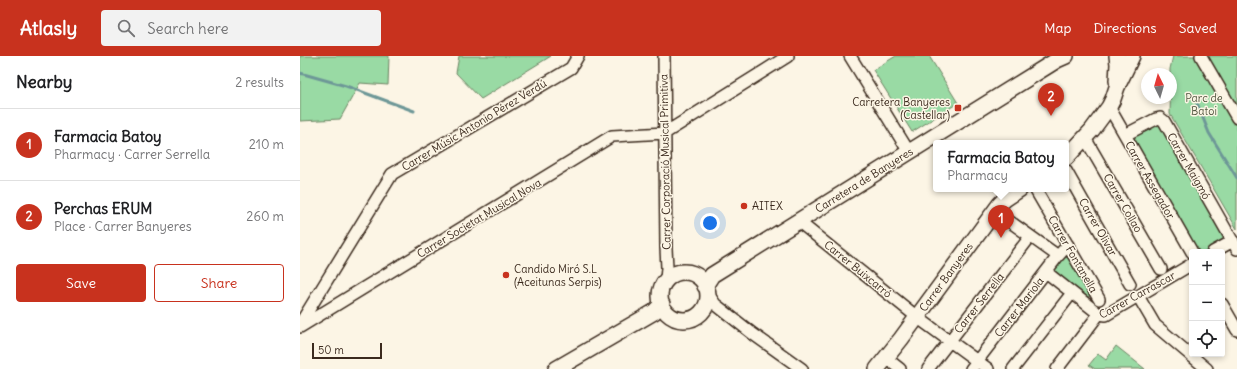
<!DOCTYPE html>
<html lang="en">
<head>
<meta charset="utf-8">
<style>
  body { margin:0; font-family:Delius,sans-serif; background:#f2f2f2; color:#202124 }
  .controls { position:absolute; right:12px; bottom:12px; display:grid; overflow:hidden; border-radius:4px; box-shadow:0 2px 6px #0003 }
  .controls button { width:36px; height:36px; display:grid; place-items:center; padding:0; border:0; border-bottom:1px solid #e0e0e0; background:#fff; color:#202124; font:20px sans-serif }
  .compass { position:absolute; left:841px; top:12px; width:36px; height:36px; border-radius:50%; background:#fff; box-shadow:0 2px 6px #0003; rotate:355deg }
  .scale { position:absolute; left:12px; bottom:10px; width:70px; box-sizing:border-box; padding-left:4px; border:2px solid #3b2a1e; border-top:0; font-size:11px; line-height:14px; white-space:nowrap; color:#3b2a1e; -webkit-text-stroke:3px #fcf5e5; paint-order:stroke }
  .you { position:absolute; left:410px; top:167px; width:14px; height:14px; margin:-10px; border:3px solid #fff; border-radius:50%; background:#1a73e8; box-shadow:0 0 0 6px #1a73e833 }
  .badge { display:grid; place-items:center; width:26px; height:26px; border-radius:50%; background:#c8321e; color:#fff; font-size:13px; font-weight:700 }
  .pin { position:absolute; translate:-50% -33px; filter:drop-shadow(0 1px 2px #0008) }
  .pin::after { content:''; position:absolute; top:21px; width:14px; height:12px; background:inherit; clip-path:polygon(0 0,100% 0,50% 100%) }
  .popup { position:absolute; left:633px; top:84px; width:136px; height:52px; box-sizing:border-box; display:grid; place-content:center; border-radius:4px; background:#fff; filter:drop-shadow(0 1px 3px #0005); font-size:13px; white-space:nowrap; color:#757577 }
  .popup b { font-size:15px; color:#202124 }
  .popup::after { content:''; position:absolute; left:50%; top:100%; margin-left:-8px; border:8px solid transparent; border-top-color:#fff }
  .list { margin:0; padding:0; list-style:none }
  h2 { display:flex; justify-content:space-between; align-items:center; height:52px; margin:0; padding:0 16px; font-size:17px }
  h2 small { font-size:13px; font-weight:400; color:#757577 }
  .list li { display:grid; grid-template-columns:26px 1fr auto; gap:12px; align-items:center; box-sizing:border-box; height:72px; padding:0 16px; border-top:1px solid #e0e0e0 }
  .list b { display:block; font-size:15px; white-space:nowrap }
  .list p { margin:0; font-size:13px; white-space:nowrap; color:#757577 }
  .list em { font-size:13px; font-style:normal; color:#757577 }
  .actions { display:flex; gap:8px; padding:12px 16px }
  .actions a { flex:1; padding:9px 0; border:1px solid #c8321e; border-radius:4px; text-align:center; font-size:14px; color:#c8321e }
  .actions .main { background:#c8321e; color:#fff }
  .icon { flex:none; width:22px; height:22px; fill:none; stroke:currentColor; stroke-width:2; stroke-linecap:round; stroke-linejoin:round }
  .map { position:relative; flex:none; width:937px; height:313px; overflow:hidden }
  header { display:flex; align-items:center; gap:24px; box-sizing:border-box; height:56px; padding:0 20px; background:#c8321e; color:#fff }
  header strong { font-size:19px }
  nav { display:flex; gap:22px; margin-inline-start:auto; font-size:14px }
  .search { width:280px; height:36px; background:#f2f2f2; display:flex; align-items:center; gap:10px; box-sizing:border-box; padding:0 14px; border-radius:4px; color:#757577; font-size:15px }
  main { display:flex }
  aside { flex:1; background:#fff }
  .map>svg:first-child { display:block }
  .green { fill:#99daa4; stroke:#6a8261 }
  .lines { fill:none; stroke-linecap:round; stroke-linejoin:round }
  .stream { stroke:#6d9797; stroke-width:3 }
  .street-casing { stroke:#3b2a1e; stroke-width:14 }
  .secondary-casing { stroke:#3b2a1e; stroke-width:18 }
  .street { stroke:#fcf5e5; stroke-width:11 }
  .secondary { stroke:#fcf5e5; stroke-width:15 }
  .poi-dot { fill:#c8321e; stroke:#fcf5e5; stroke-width:1.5 }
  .labels { text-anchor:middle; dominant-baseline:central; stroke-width:3; stroke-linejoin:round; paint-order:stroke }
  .park-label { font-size:11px; fill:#525640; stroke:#fcf5e5 }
  .poi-label { font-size:11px; fill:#3b2a1e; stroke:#fcf5e5; text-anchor:start }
  .street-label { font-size:11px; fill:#3b2a1e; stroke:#fcf5e5 }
</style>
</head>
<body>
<header>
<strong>Atlasly</strong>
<div class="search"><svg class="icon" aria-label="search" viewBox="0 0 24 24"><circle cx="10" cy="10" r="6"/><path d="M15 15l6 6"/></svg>Search here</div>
<nav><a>Map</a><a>Directions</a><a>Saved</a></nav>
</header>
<main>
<aside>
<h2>Nearby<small>2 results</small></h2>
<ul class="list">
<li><span class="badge">1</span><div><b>Farmacia Batoy</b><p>Pharmacy · Carrer Serrella</p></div><em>210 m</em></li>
<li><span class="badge">2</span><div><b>Perchas ERUM</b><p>Place · Carrer Banyeres</p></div><em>260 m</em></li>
</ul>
<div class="actions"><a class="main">Save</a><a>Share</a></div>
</aside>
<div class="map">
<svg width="937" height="313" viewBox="0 0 937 313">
  <rect width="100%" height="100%" fill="#fcf5e5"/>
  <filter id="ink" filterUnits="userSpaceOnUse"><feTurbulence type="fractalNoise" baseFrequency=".025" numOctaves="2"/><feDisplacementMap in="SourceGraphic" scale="8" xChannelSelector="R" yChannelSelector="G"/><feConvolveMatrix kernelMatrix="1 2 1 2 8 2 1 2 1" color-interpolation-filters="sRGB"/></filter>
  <g filter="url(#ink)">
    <path class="green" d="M0,0H89L88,29L60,27L40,63L0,65Z
      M159,0H251L181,43L156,17Z
      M596,0H629L658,47L612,76L573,14Z
      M873,0H937V173L870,58L871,18H870V13Z
      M857,68H860L927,183L904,196H897L831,82Z
      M764,201L769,202L790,240L788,241L756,216L755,212Z
      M816,290L845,313H795L789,309L798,298L806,304Z"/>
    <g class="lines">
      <path class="stream" d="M0,17L46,30L114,55
        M895,42L909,77L937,122"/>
      <defs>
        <path id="street" d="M364,0L366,192L367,212L366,224
          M550,0L609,96
          M901,0L937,62
          M809,51L892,196
          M825,79L856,63L860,62L864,65L937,193
          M785,82L861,213
          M766,115L830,228
          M735,133L799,243
          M695,155L758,200
          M498,165L617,261L688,313
          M913,196L933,185
          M746,216L799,258L806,259L892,208
          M408,238L415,248L453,278L502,313
          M838,240L855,269L907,313
          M922,248L937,274
          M0,268L92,118L271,12L278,0
          M0,271L312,80L365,77L488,0
          M586,302L600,313
          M628,313L730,181
          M671,313L758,200L768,189
          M713,313L772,237
          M757,313L799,258"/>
        <path id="secondary" d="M817,0L818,8L817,25
          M766,102L792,74L809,51L813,43L817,31L832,0
          M360 240a24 24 0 1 1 48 0a24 24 0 1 1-48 0Z
          M405,230L412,219L757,4L766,0
          M256,313L354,256L362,248
          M577,313L601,283L700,148L705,143L720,133"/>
      </defs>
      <use href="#street" class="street-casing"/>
      <use href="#secondary" class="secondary-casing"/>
      <use href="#street" class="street"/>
      <use href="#secondary" class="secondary"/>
    </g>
  </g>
  <g class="poi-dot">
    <rect x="654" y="48" width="8" height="8" rx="2"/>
    <circle cx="444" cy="150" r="4"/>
    <circle cx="206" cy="219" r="4"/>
  </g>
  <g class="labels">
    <g class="park-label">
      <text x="904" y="42">Parc de<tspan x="904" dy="13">Batoi</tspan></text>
    </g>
    <g class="poi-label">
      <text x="650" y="46" text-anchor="end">Carretera Banyeres<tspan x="650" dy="13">(Castellar)</tspan></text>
      <text x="452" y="150">AITEX</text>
      <text x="214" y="213">Candido Miró S.L<tspan x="214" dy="13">(Aceitunas Serpis)</tspan></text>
    </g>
    <g class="street-label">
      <text transform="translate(174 69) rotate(-31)">Carrer Músic Antonio Pérez Verdú</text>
      <text transform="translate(365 106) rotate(-91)">Carrer Corporació Musical Primitiva</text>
      <text transform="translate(889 110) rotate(60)">Carrer Maigmó</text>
      <text transform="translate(564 124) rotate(-32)">Carretera de Banyeres</text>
      <text transform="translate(850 124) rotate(60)">Carrer Assegador</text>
      <text transform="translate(823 147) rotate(60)">Carrer Collao</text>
      <text transform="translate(179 162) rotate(-31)">Carrer Societat Musical Nova</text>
      <text transform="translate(798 171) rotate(60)">Carrer Olivar</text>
      <text transform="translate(773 198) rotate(60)">Carrer Fontanella</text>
      <text transform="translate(558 213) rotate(39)">Carrer Buixcarró</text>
      <text transform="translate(646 221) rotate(-54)">Carrer Banyeres</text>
      <text transform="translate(837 239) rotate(-29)">Carrer Carrascar</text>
      <text transform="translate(679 247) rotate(-52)">Carrer Serrella</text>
      <text transform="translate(719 251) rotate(-52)">Carrer Mariola</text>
    </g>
  </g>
</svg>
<div class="controls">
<button>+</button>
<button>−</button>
<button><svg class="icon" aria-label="locate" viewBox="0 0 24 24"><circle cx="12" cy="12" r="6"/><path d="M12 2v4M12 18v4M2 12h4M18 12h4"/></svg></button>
</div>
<svg class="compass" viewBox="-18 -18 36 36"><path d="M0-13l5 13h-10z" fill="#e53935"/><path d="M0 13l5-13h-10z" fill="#757577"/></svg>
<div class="scale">50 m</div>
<div class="you"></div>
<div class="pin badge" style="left:701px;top:182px">1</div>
<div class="popup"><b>Farmacia Batoy</b>Pharmacy</div>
<div class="pin badge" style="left:751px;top:60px">2</div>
</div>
</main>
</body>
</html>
